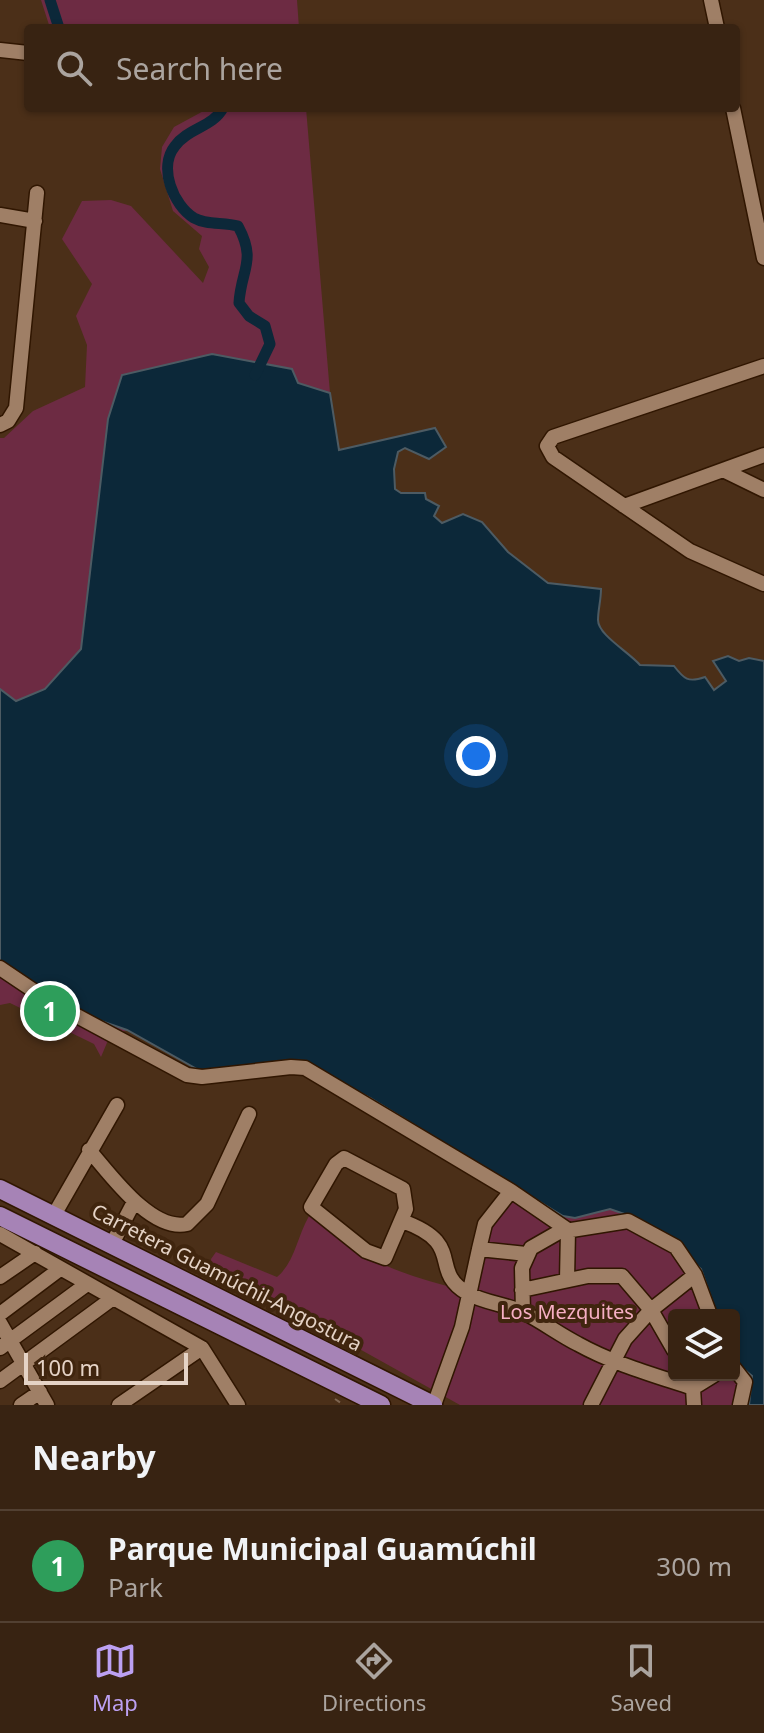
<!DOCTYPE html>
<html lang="en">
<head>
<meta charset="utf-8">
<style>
  body { margin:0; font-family:"Noto Sans",sans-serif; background:#3f2b1b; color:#f1f3f6 }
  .controls { position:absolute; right:24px; bottom:24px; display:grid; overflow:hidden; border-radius:8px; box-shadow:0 2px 6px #0004 }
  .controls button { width:72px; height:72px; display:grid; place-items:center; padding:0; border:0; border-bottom:2px solid #524032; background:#382312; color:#f1f3f6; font:40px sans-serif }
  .scale { position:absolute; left:24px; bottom:20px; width:164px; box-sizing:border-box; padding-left:8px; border:4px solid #e5d3c6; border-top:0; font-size:22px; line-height:28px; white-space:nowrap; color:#e5d3c6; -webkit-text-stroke:6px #40250e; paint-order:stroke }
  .you { position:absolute; left:476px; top:756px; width:28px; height:28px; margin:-20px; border:6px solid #fff; border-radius:50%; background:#1a73e8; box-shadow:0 0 0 12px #1a73e833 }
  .badge { display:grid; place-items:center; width:52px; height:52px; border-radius:50%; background:#bca0f2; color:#fff; font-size:26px; font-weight:700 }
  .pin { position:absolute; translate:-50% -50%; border:4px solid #fff; box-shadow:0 2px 8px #0006 }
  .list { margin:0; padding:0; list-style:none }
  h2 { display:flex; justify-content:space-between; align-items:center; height:104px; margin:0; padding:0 32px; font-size:34px }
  h2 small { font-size:26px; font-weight:400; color:#aba49f }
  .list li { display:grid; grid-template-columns:52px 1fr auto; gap:24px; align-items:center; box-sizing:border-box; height:112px; padding:0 32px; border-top:2px solid #524032 }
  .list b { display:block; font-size:30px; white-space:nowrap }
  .list p { margin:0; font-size:26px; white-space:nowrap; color:#aba49f }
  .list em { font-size:26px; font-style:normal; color:#aba49f }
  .icon { flex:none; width:44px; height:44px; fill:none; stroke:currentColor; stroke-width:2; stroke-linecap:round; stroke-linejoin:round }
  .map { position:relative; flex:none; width:764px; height:1405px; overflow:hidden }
  .search { position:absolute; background:#382312; box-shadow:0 2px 6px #0004; left:24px; right:24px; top:24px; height:88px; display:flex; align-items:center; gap:20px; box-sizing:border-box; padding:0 28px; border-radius:8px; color:#aba49f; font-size:30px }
  .sheet { height:216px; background:#382312 }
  nav { display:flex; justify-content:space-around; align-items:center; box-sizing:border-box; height:112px; border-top:2px solid #524032; background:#382312; font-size:22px; color:#aba49f }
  nav a { display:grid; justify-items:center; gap:4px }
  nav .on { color:#bca0f2 }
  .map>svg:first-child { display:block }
  .green { fill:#6d2b43 }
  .water { fill:#0c2839; stroke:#4d5b63; stroke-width:2 }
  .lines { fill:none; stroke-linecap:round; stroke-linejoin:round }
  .canal { stroke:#0c2839; stroke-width:11 }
  .minor-casing { stroke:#301601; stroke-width:17 }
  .major-casing { stroke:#301601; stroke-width:21 }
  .path { stroke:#7e6551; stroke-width:2; stroke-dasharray:6 6; stroke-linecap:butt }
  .minor { stroke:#9f7f66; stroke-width:14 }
  .major { stroke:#a683b6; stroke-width:18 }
  .labels { text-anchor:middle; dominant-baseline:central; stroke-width:8; stroke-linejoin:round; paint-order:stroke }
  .street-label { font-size:20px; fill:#e5d3c6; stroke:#40250e }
  .park-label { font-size:20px; fill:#f6afc4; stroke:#40250e }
</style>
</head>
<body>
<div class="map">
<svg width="764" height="1405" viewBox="0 0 764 1405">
  <rect width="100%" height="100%" fill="#4b2f18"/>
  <path class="green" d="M41,0H297L299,28H50Z
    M209,108H306L330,393L311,390L297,383L108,419L81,649L45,689L16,701L0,689V438H4L33,411L85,387L87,345L76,316L92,284L62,239L82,201L111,200L131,206L203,283L209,267L199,249L202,236L173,211L160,169L162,147L174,127Z
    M0,970L84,1015L127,1030L109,1038L101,1057L94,1044L10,1003L0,1005Z
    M510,1182L552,1210L610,1209L639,1219L656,1229L701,1269L717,1315H674V1375H734V1361L752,1375L749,1405H460L212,1267L211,1259L216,1252L277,1277C295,1262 297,1237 309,1216C332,1225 344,1243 364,1255C396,1273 430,1281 464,1291L499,1197Z"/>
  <path class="water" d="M212,354L292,369L298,383L330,393L339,450L435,428L446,447L429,459L405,448L398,452L394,469L395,489L401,493H425L426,499L439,506L434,516L442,523L463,514L482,522L508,552L548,583L601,589C601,600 598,610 598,620C598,635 629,652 640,665L674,666C684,679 688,683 705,677L714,690L726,681L713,661L728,656L739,661L749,658L764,661V1405H749L752,1376L734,1361V1315H717L701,1269L656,1229L639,1219L610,1209L575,1218L563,1216L370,1098L300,1063L204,1073L127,1030L84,1015L0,969V689L16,701L45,689L81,649L108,419L122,375Z"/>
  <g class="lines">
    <path class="canal" d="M50,0L59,28
      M223,108C213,127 188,128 175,146C158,167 173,205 194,218C206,225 224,222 238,226C257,261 241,269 239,303L249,316L265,326L270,344L255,375"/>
    <defs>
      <path id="minor" d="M711,0L717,28
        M0,50L28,53
        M733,108L764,258
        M0,215L35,221
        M764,366L553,437L547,446L553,457L690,551L764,584
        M0,425L8,421L16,408L37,193
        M723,470L764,490
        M624,506L764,455
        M0,968L49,1001L187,1075L202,1077L291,1067L305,1068L511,1191
        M89,1150C110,1174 151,1232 187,1224L207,1204L249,1114
        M344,1158L403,1189L406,1209L385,1258L366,1251L311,1207L336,1164Z
        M54,1215L117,1105
        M402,1221C467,1244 428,1270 467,1293C484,1303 506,1304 525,1313C543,1322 560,1335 578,1344C614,1364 654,1375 693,1388L694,1405
        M0,1234L202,1348L238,1405
        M112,1244L134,1202
        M479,1249L485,1224L511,1191L568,1230L567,1280
        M0,1277L35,1253
        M522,1290L588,1276H622L651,1310L674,1350
        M523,1312L522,1268L531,1248L559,1232L628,1221L676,1247L695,1275L710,1315
        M0,1314L60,1269
        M0,1323L47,1405
        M0,1348L87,1284
        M734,1368L745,1382L740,1405
        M686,1375L693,1388L714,1375
        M0,1381L113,1298
        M21,1405L40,1392
        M119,1405L202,1348
        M434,1405L462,1327L479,1249L526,1254
        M591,1405L625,1339L651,1310L695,1275"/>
      <path id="major" d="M0,1189L433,1405
        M0,1216L381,1405"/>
    </defs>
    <use href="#minor" class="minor-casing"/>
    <use href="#major" class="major-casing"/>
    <path class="path" d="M335,1399L344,1405"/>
    <use href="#minor" class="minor"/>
    <use href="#major" class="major"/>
  </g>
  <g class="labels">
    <g class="street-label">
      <text transform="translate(227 1277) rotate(27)">Carretera Guamúchil-Angostura</text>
    </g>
    <g class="park-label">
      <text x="567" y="1311">Los Mezquites</text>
    </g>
  </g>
</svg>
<div class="controls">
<button><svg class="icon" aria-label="layers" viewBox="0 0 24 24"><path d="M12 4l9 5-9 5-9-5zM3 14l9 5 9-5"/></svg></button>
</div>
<div class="scale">100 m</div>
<div class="you"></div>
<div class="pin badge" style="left:50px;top:1011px;background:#2e9e5b">1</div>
<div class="search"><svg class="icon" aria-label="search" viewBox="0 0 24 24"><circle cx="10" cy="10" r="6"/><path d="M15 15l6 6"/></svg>Search here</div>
</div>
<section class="sheet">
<h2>Nearby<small></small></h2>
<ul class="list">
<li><span class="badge" style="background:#2e9e5b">1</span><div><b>Parque Municipal Guamúchil</b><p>Park</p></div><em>300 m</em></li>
</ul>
</section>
<nav>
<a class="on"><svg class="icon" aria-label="map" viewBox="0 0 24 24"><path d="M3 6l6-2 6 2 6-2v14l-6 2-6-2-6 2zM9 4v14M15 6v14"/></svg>Map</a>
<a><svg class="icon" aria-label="directions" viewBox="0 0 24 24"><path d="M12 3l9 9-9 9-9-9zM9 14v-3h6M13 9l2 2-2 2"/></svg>Directions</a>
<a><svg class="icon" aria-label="saved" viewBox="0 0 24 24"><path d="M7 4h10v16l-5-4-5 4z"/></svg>Saved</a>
</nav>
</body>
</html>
